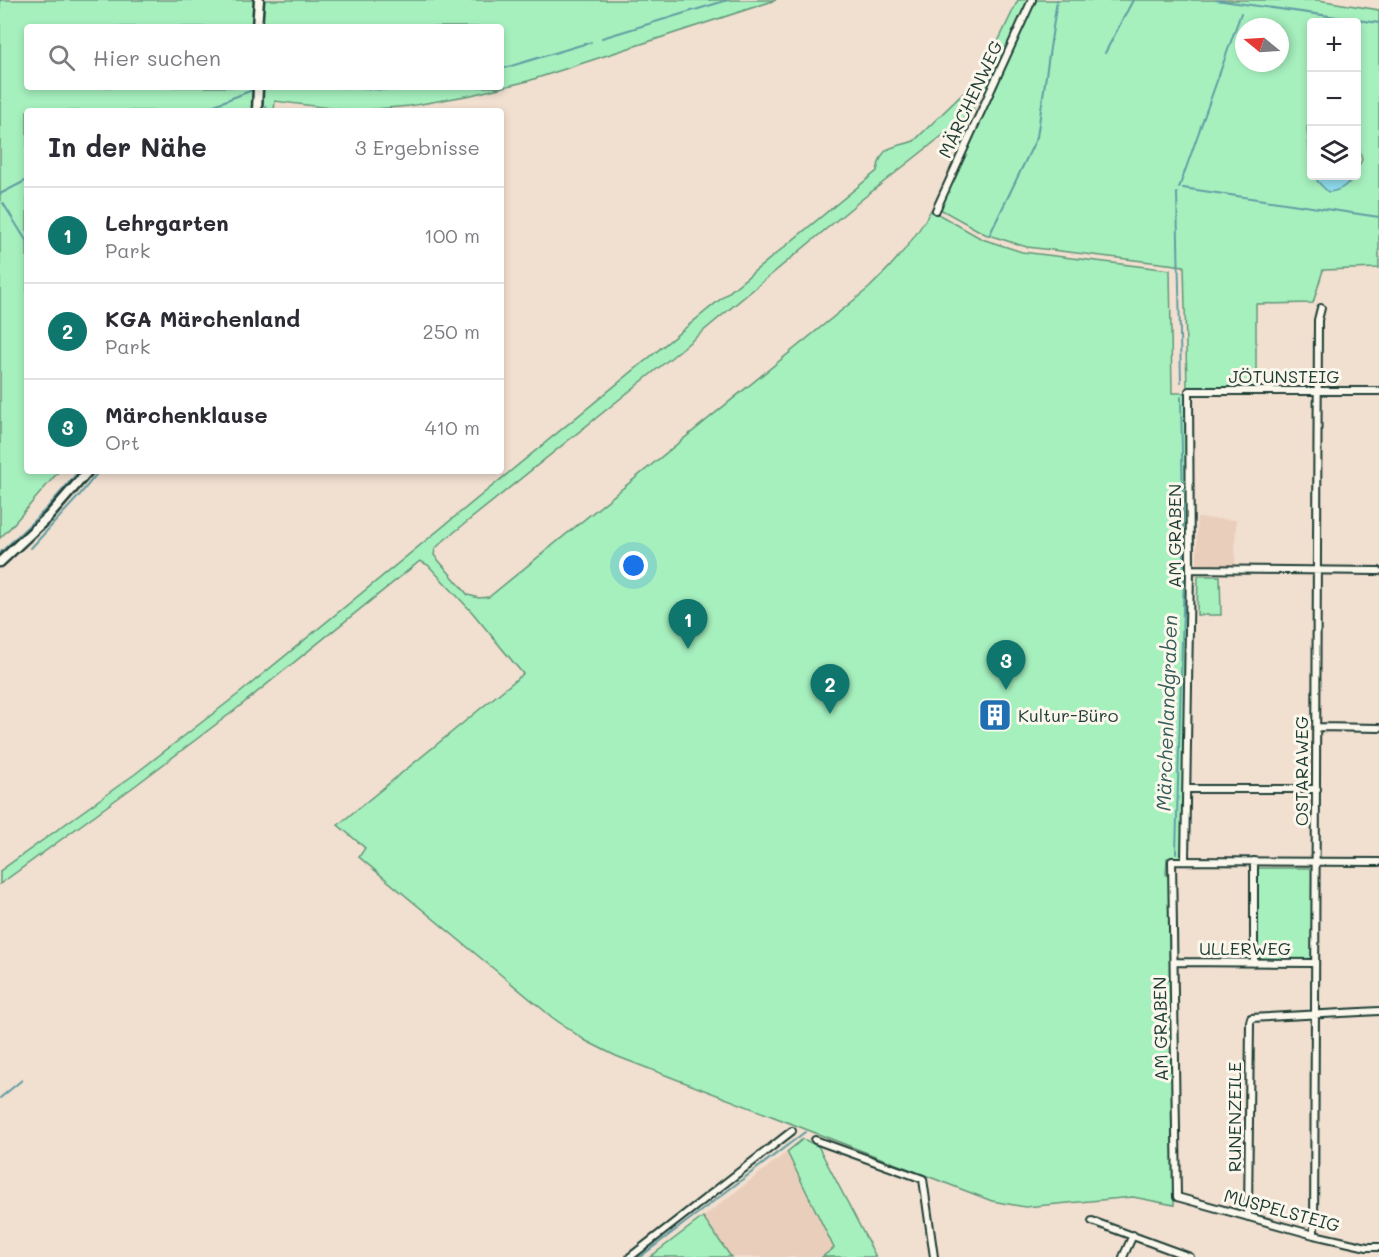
<!DOCTYPE html>
<html lang="de">
<head>
<meta charset="utf-8">
<style>
  body { margin:0; font-family:Mali,sans-serif; background:#f2f2f3; color:#2b2b33 }
  .controls { position:absolute; right:18px; top:18px; display:grid; overflow:hidden; border-radius:6px; box-shadow:0 3px 9px #0003 }
  .controls button { width:54px; height:54px; display:grid; place-items:center; padding:0; border:0; border-bottom:2px solid #e1e1e2; background:#fff; color:#2b2b33; font:30px sans-serif }
  .compass { position:absolute; left:1235px; top:18px; width:54px; height:54px; border-radius:50%; background:#fff; box-shadow:0 3px 9px #0003; rotate:288deg }
  .you { position:absolute; left:634px; top:566px; width:21px; height:21px; margin:-15px; border:4px solid #fff; border-radius:50%; background:#1a73e8; box-shadow:0 0 0 9px #1a73e833 }
  .badge { display:grid; place-items:center; width:39px; height:39px; border-radius:50%; background:#0f766e; color:#fff; font-size:20px; font-weight:700 }
  .pin { position:absolute; translate:-50% -50px; filter:drop-shadow(0 2px 3px #0008) }
  .pin::after { content:''; position:absolute; top:32px; width:21px; height:18px; background:inherit; clip-path:polygon(0 0,100% 0,50% 100%) }
  .list { margin:0; padding:0; list-style:none }
  h2 { display:flex; justify-content:space-between; align-items:center; height:78px; margin:0; padding:0 24px; font-size:26px }
  h2 small { font-size:20px; font-weight:400; color:#7c7c81 }
  .list li { display:grid; grid-template-columns:39px 1fr auto; gap:18px; align-items:center; box-sizing:border-box; height:96px; padding:0 24px; border-top:2px solid #e1e1e2 }
  .list b { display:block; font-size:22px; white-space:nowrap }
  .list p { margin:0; font-size:20px; white-space:nowrap; color:#7c7c81 }
  .list em { font-size:20px; font-style:normal; color:#7c7c81 }
  .icon { flex:none; width:33px; height:33px; fill:none; stroke:currentColor; stroke-width:2; stroke-linecap:round; stroke-linejoin:round }
  .map { position:relative; flex:none; width:1379px; height:1257px; overflow:hidden }
  .search { position:absolute; background:#fff; box-shadow:0 3px 9px #0003; left:24px; top:24px; width:480px; height:66px; display:flex; align-items:center; gap:15px; box-sizing:border-box; padding:0 21px; border-radius:6px; color:#7c7c81; font-size:22px }
  .panel { position:absolute; background:#fff; box-shadow:0 3px 9px #0003; left:24px; top:108px; width:480px; height:366px; border-radius:6px }
  .map>svg:first-child { display:block }
  .built { fill:#eacebc }
  .green { fill:#a6f0be; stroke:#629679; stroke-width:1.5; fill-rule:evenodd }
  .water { fill:#8fdded; stroke:#629da3; stroke-width:1.5 }
  .lines { fill:none; stroke-linecap:round; stroke-linejoin:round }
  .stream { stroke:#629da3; stroke-width:2 }
  .minor-casing { stroke:#1f3d34; stroke-width:10 }
  .secondary-casing { stroke:#1f3d34; stroke-width:13 }
  .minor { stroke:#fbf7ec; stroke-width:6 }
  .secondary { stroke:#fbf7ec; stroke-width:8 }
  .labels { text-anchor:middle; dominant-baseline:central; stroke-width:6; stroke-linejoin:round; paint-order:stroke }
  .street-label { font-size:18px; fill:#1f3d34; stroke:#fbf7ec }
  .poi-label { font-size:18px; fill:#1f3d34; stroke:#fbf7ec; text-anchor:start }
  .water-label { font-size:20px; font-style:italic; fill:#355d59; stroke:#fbf7ec }
</style>
</head>
<body>
<div class="map">
<svg width="1379" height="1257" viewBox="0 0 1379 1257">
  <rect width="100%" height="100%" fill="#f1dfd0"/>
  <filter id="ink" filterUnits="userSpaceOnUse"><feTurbulence type="fractalNoise" baseFrequency=".0167" numOctaves="2"/><feDisplacementMap in="SourceGraphic" scale="12" xChannelSelector="R" yChannelSelector="G"/><feConvolveMatrix kernelMatrix="1 2 1 2 8 2 1 2 1" color-interpolation-filters="sRGB"/></filter>
  <g filter="url(#ink)">
    <path class="built" d="M1197,518L1236,520L1235,567H1197Z
      M787,1152L834,1249L822,1257H731L703,1217Z"/>
    <path class="green" d="M0,0H776L528,81L471,95L410,106L353,111L275,101L274,111H27V471H59L10,528L0,538ZM27,27H501V87H27Z
      M1018,0H1318L1379,10V268L1323,270L1313,303L1256,304V389L1187,387L1184,266L1027,247L985,234L940,209L997,86L975,90L981,94L971,113L861,200L672,357L442,542L435,549L434,555L468,595L479,598L489,597L869,288C894,264 915,240 931,210L982,239L1022,252L1170,270L1172,393H1185L1187,568L1183,858H1167L1166,874L1170,879L1174,1205L1133,1197L1025,1207L992,1201L616,1056L586,1041L553,1018L359,857L365,848L338,825L523,674L472,612L428,565L420,561L235,710L136,785L0,884V871L135,774L241,692L877,171C882,143 893,149 914,141L982,75ZM1312,22H1356V133L1362,160L1357,170L1356,176H1353L1349,183L1318,182L1316,176H1312L1307,128L1312,117ZM1244,27H1280V63H1244Z
      M1198,576H1220L1221,615H1197Z
      M1257,868H1310L1312,870V956L1307,961L1263,960L1256,953Z
      M803,1139L818,1146L876,1257H822L834,1248L787,1152Z
      M703,1217L731,1257H650Z"/>
    <path class="water" d="M1316,176H1353C1347,186 1340,191 1328,192L1318,182Z"/>
    <g class="lines">
      <path class="stream" d="M1216,0L1379,23
        M602,38L728,0
        M1105,53L1133,0
        M501,69L591,42
        M340,87L390,90L406,87
        M199,111L255,89
        M251,111L252,107
        M266,111V107
        M1179,188L1241,13
        M1183,188L1379,217
        M1177,193L1181,382
        M0,194L27,180
        M3,203L27,242
        M990,234L1037,137L1057,0
        M1181,397L1184,566
        M31,548L78,497L99,471
        M0,553L47,508L79,471
        M1176,853L1184,574
        M0,1098L22,1080
        M640,1257L805,1132"/>
      <defs>
        <path id="minor" d="M936,210L1032,0
          M1190,569L1379,571
          M1317,727L1379,728
          M1187,789H1317
          M1185,860L1190,569L1189,391H1379
          M1254,861V963
          M1379,862L1172,861L1177,1197L1314,1235L1367,1247H1379
          M1174,962L1315,963
          M815,1140L923,1179L934,1257
          M1248,1217L1250,1022L1251,1018L1379,1011
          M1092,1221L1190,1257
          M1314,1235L1318,320L1321,308
          M630,1257L792,1131
          M1123,1257L1133,1235"/>
        <path id="secondary" d="M257,27L259,0
          M257,111L258,87
          M0,562L48,517L88,471"/>
      </defs>
      <use href="#minor" class="minor-casing"/>
      <use href="#secondary" class="secondary-casing"/>
      <use href="#minor" class="minor"/>
      <use href="#secondary" class="secondary"/>
    </g>
  </g>
  <defs>
    <symbol id="building-square" viewBox="-11 -11 22 22"><rect x="-9" y="-9" width="18" height="18" rx="4" fill="#1f6fb2" stroke="#fbf7ec"/><path d="M-4-6H4V6H1V3H-1V6H-4ZM-2.5-4.3h1.7v1.8h-1.7ZM.8-4.3h1.7v1.8H.8ZM-2.5-1h1.7V.8h-1.7ZM.8-1h1.7V.8H.8Z" fill="#fff"/></symbol>
  </defs>
  <g fill-rule="evenodd">
    <use href="#building-square" x="976" y="696" width="38" height="38"/>
  </g>
  <g class="labels">
    <g class="street-label">
      <text transform="translate(970 99) rotate(-65)">MÄRCHENWEG</text>
      <text x="1284" y="376">JÖTUNSTEIG</text>
      <text transform="translate(1174 536) rotate(-90)">AM GRABEN</text>
      <text transform="translate(1301 771) rotate(-90)">OSTARAWEG</text>
      <text x="1245" y="948">ULLERWEG</text>
      <text transform="translate(1160 1029) rotate(-91)">AM GRABEN</text>
      <text transform="translate(1234 1117) rotate(-90)">RUNENZEILE</text>
      <text transform="translate(1282 1210) rotate(15)">MUSPELSTEIG</text>
    </g>
    <g class="poi-label">
      <text x="1018" y="715">Kultur-Büro</text>
    </g>
    <g class="water-label">
      <text transform="translate(1166 713) rotate(-88)">Märchenlandgraben</text>
    </g>
  </g>
</svg>
<div class="controls">
<button>+</button>
<button>−</button>
<button><svg class="icon" aria-label="layers" viewBox="0 0 24 24"><path d="M12 4l9 5-9 5-9-5zM3 14l9 5 9-5"/></svg></button>
</div>
<svg class="compass" viewBox="-18 -18 36 36"><path d="M0-13l5 13h-10z" fill="#e53935"/><path d="M0 13l5-13h-10z" fill="#7c7c81"/></svg>
<div class="you"></div>
<div class="pin badge" style="left:688px;top:649px">1</div>
<div class="pin badge" style="left:830px;top:714px">2</div>
<div class="pin badge" style="left:1006px;top:690px">3</div>
<div class="search"><svg class="icon" aria-label="search" viewBox="0 0 24 24"><circle cx="10" cy="10" r="6"/><path d="M15 15l6 6"/></svg>Hier suchen</div>
<section class="panel">
<h2>In der Nähe<small>3 Ergebnisse</small></h2>
<ul class="list">
<li><span class="badge">1</span><div><b>Lehrgarten</b><p>Park</p></div><em>100 m</em></li>
<li><span class="badge">2</span><div><b>KGA Märchenland</b><p>Park</p></div><em>250 m</em></li>
<li><span class="badge">3</span><div><b>Märchenklause</b><p>Ort</p></div><em>410 m</em></li>
</ul>
</section>
</div>
</body>
</html>
